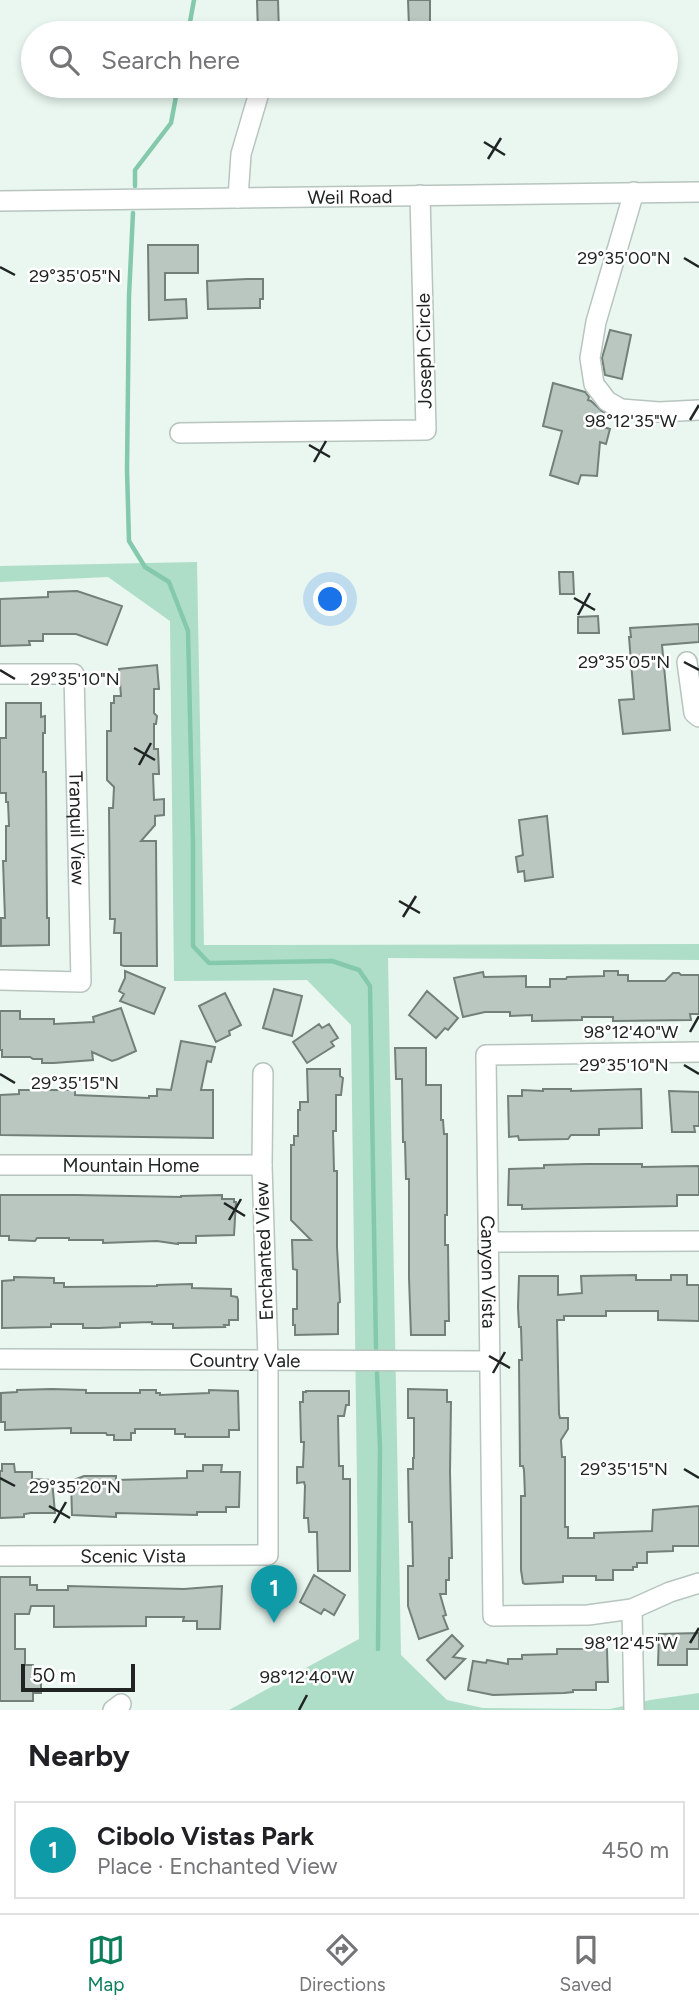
<!DOCTYPE html>
<html lang="en">
<head>
<meta charset="utf-8">
<style>
  body { margin:0; font-family:Figtree,sans-serif; background:#f6f6f6; color:#202124 }
  .scale { position:absolute; left:21px; bottom:18px; width:114px; box-sizing:border-box; padding-left:7px; border:4px solid #202523; border-top:0; font-size:19px; line-height:24px; white-space:nowrap; color:#202523; -webkit-text-stroke:5px #fff; paint-order:stroke }
  .you { position:absolute; left:331px; top:600px; width:24px; height:24px; margin:-18px; border:5px solid #fff; border-radius:50%; background:#1a73e8; box-shadow:0 0 0 10px #1a73e833 }
  .badge { display:grid; place-items:center; width:46px; height:46px; border-radius:50%; background:#0b7e5a; color:#fff; font-size:23px; font-weight:700 }
  .pin { position:absolute; translate:-50% -58px; filter:drop-shadow(0 2px 4px #0008) }
  .pin::after { content:''; position:absolute; top:37px; width:24px; height:21px; background:inherit; clip-path:polygon(0 0,100% 0,50% 100%) }
  .list { margin:0; padding:0; list-style:none }
  h2 { display:flex; justify-content:space-between; align-items:center; height:91px; margin:0; padding:0 28px; font-size:30px }
  h2 small { font-size:23px; font-weight:400; color:#757577 }
  .list li { display:grid; grid-template-columns:46px 1fr auto; gap:21px; align-items:center; box-sizing:border-box; height:98px; margin:0 14px 14px; padding:0 14px; border:2px solid #e0e0e0; border-radius:0px }
  .list b { display:block; font-size:26px; white-space:nowrap }
  .list p { margin:0; font-size:23px; white-space:nowrap; color:#757577 }
  .list em { font-size:23px; font-style:normal; color:#757577 }
  .icon { flex:none; width:38px; height:38px; fill:none; stroke:currentColor; stroke-width:2; stroke-linecap:round; stroke-linejoin:round }
  .map { position:relative; flex:none; width:699px; height:1710px; overflow:hidden }
  .search { position:absolute; background:#fff; box-shadow:0 4px 10px #0003; left:21px; right:21px; top:21px; height:77px; display:flex; align-items:center; gap:18px; box-sizing:border-box; padding:0 24px; border-radius:38px; color:#757577; font-size:26px }
  .sheet { height:203px; background:#fff }
  nav { display:flex; justify-content:space-around; align-items:center; box-sizing:border-box; height:98px; border-top:2px solid #e0e0e0; background:#fff; font-size:19px; color:#757577 }
  nav a { display:grid; justify-items:center; gap:4px }
  nav .on { color:#0b7e5a }
  .map>svg:first-child { display:block }
  .green { fill:#afdec8 }
  .lines { fill:none; stroke-linecap:round; stroke-linejoin:round }
  .stream { stroke:#84c9ab; stroke-width:4.5 }
  .building { fill:#b9c7c0; stroke:#738079; stroke-width:2 }
  .minor-casing { stroke:#b7c5be; stroke-width:22 }
  .minor { stroke:#fff; stroke-width:19 }
  .ticks { fill:none; stroke:#202523; stroke-width:2.5 }
  .labels { text-anchor:middle; dominant-baseline:central; stroke-width:5; stroke-linejoin:round; paint-order:stroke }
  .street-label { font-size:19px; fill:#202523; stroke:#fff }
  .ticks-label { font-size:18px; text-anchor:middle; fill:#202523; stroke:#fff; stroke-width:5; stroke-linejoin:round; paint-order:stroke }
</style>
</head>
<body>
<div class="map">
<svg width="699" height="1710" viewBox="0 0 699 1710">
  <rect width="100%" height="100%" fill="#e9f7f0"/>
  <path class="green" d="M197,562L204,945L699,944V960L388,958L401,1655L447,1700L483,1708L610,1709L650,1700L699,1693V1710H229L359,1639L351,1025L307,980L174,981L170,621L108,577L0,582V566Z"/>
  <g class="lines">
    <path class="stream" d="M188,33L194,0
      M135,186V170L171,123L178,86
      M133,213L129,296L127,470L129,541L145,567L169,582L188,631L193,844V946L209,963L332,961L359,970L370,986L376,1348
      M377,1373L380,1448L378,1649"/>
  </g>
  <path class="building" d="M257,0H278L279,33H258Z
    M408,0H430V26L409,27Z
    M148,245H198V273H165V300L186,299L187,318L149,320Z
    M247,279H263V299H260V308L208,309L207,281Z
    M610,330L631,335L622,379L605,375L602,358Z
    M553,383L585,392L589,397L588,400L591,401L604,413L600,426L610,429L606,444L600,442L597,476L581,475L578,484L550,475L562,431L543,426Z
    M559,572H573L574,594H560Z
    M77,591L122,606L107,645L76,634H43V641H29L30,645L0,646V599L48,597V592Z
    M598,616L599,633H578V617Z
    M699,624V642L662,645L670,730L623,734L619,700L634,699L629,637H631L630,628Z
    M157,665L159,689H154V713L157,716L156,724H154V749H158L159,774H153L154,800L164,799V815L155,816V825L141,841H156L157,966H124L121,965V933H114L115,919H110L109,808H113L114,787L107,780V731H111V703H114V696H121L119,669Z
    M6,703H41V717L45,716V733H43V772H46L47,918H49V945L1,946V918H5L3,861H6V826H9L8,802H6V793H0V738H6Z
    M547,816L553,877L525,881L524,871L518,872L516,857L523,855L519,820Z
    M125,971L165,988L154,1014L120,1001L124,994L119,991L125,978Z
    M604,971H618V975H628V981H665L673,973H679L681,975H699V1014H690L691,1020L613,1021V1017H582V1020L532,1021V1015L510,1016V1012H485L463,1017L454,978L483,972L484,977L526,976V987H550V979H566L567,977L604,976Z
    M274,989L302,996L292,1036L263,1028Z
    M427,991L458,1018L448,1030L445,1028L436,1038L409,1015Z
    M225,993L241,1025L229,1031L230,1035L216,1042L199,1006Z
    M121,1008L136,1051L118,1059L112,1061L92,1052L93,1060L54,1063H42V1059H33L30,1057H2V1050H0V1011H20V1019H54V1024L94,1022L93,1017Z
    M319,1024L322,1028L329,1024L338,1038L331,1042L334,1046L307,1063L293,1042Z
    M181,1041L215,1047L211,1062L207,1061L201,1090H213V1138L0,1135V1095L19,1094V1090H75V1095L149,1098V1096H157V1089L171,1090Z
    M395,1048H426V1085H441V1120H443L444,1134H447V1215H445V1245H448L449,1321H445V1335H411L409,1278V1179H406L405,1142H403L402,1079H396Z
    M307,1069H340V1076L343,1078L341,1095H336V1131H333L334,1171H337V1247L340,1302L338,1303V1334L295,1335V1325H293V1309H297V1270L293,1269L292,1240H311L291,1220V1145H294V1136H298V1110H300V1102H308Z
    M543,1089H571V1091L641,1089L642,1128L599,1129V1135H571L568,1139L519,1140L518,1136L509,1137L508,1096H522V1090L543,1091Z
    M669,1091L699,1092V1126H694L695,1132H672Z
    M587,1164H642V1167L699,1166V1195H677V1206L522,1209V1205H508L509,1169L544,1168V1165Z
    M0,1195H77L181,1197V1196L222,1195V1199H234V1202H236L234,1235L196,1236V1243H178V1244L157,1241L103,1243V1240H69V1238H37L35,1241L9,1240V1236H0Z
    M636,1275V1280H671V1275H687V1285H699V1321L658,1320V1311H606V1316H564V1320H557L559,1414L560,1418H568V1429L561,1440L562,1457H565V1527H568V1538H594V1533L652,1531L653,1510L699,1506V1546H673V1551L647,1552V1563H637V1567H633V1570H613V1580H596V1576H563V1582L525,1584L523,1583L521,1570V1496H525L524,1470L523,1466H520L519,1360H522L521,1327H519L518,1307L519,1276H558V1295L582,1293L581,1276Z
    M14,1277L54,1278V1283H64V1287L157,1286V1285L192,1284V1288L231,1289V1296L237,1297L238,1300V1320H229V1325H224L225,1327L173,1328V1324H152V1322L120,1323V1327L99,1328H83V1324H51V1327L2,1328V1281L14,1280Z
    M52,1389L86,1390V1393H140V1390H156V1393H160V1395L209,1393V1390L238,1391L239,1430H229V1437H185V1434H175V1429H135V1433H131V1440H114V1435H107L106,1433H71V1428L5,1430V1422H1V1393L17,1392V1390Z
    M408,1389L447,1390V1402H451L450,1472L452,1558H449V1580H446V1594H440L446,1615L443,1616L448,1629L419,1639L408,1606V1566H413L412,1522H409L408,1469H413V1458H414V1418H408Z
    M306,1391H349V1405H346L344,1416H338L339,1466H343V1479H350V1571H318L317,1532H309L308,1518H304L305,1486L304,1482L297,1483V1467H303L304,1442H301L300,1402H303V1392H306Z
    M2,1464H14L15,1472H32V1479L52,1480L55,1513H31L24,1514V1517L0,1518V1471H2Z
    M203,1465H222L221,1472H240L239,1507H226V1512H197V1515L116,1513V1517L72,1515L71,1481L84,1476H116V1480L187,1478V1471H203Z
    M314,1575L345,1595L334,1615L324,1609L321,1614L300,1602Z
    M0,1577H30V1585H37V1590H68V1586L184,1589L222,1586L220,1629H197V1621H183L184,1617H146V1626L54,1627V1606H31L29,1614H15V1649H25V1665H33L34,1672L41,1671V1693H33V1701H0Z
    M699,1633V1649H687V1665H658L659,1634Z
    M452,1635L463,1646L453,1657L465,1659L445,1679L427,1660Z
    M557,1649H607L608,1682H596V1690H573V1692L564,1693L493,1695L468,1690L473,1661L486,1663L487,1660L508,1664V1659H522V1655L557,1654Z"/>
  <g class="lines">
    <defs>
      <g id="minor">
        <path d="M634,192L596,322L590,358L594,384L607,401L621,409L659,412L699,410"/>
        <path d="M238,198L241,154L261,86"/>
        <path id="s1" d="M0,201L699,192"/>
        <path d="M180,433L426,430L420,195"/>
        <path d="M687,662L694,713L699,717"/>
        <path id="s2" d="M0,674H74L81,982L0,980"/>
        <path id="s3" d="M699,1052L486,1055L493,1616L588,1615L632,1609L670,1592L699,1583"/>
        <path id="s4" d="M0,1165H262"/>
        <path d="M488,1242L699,1241"/>
        <path id="s5" d="M0,1359L490,1361"/>
        <path id="s6" d="M0,1556L268,1555V1360L262,1165L263,1073"/>
        <path d="M632,1609L634,1710"/>
        <path d="M113,1710L121,1704"/>
      </g>
    </defs>
    <use href="#minor" class="minor-casing"/>
    <use href="#minor" class="minor"/>
  </g>
  <path class="ticks" d="M484,142L505,155M488,159L501,138M684,258L699,267M0,267L15,275M690,420L699,405M309,445L330,457M314,462L326,441M574,598L595,610M578,615L590,593M684,662L699,670M0,670L15,679M134,748L155,760M139,765L151,743M399,901L420,913M403,917L416,896M690,1032L699,1016M684,1065L699,1074M0,1074L15,1083M224,1203L245,1216M229,1220L241,1199M489,1356L510,1368M493,1373L505,1352M684,1469L699,1478M0,1478L15,1486M49,1506L70,1518M54,1523L66,1502M690,1643L699,1628M299,1710L307,1695"/>
  <g class="labels">
    <g class="street-label">
      <text stroke="none"><textPath href="#s1" startOffset="350">Weil Road</textPath></text>
      <text transform="translate(424 351) rotate(-91)">Joseph Circle</text>
      <text stroke="none"><textPath href="#s2" startOffset="228">Tranquil View</textPath></text>
      <text stroke="none"><textPath href="#s4" startOffset="131">Mountain Home</textPath></text>
      <text transform="translate(264 1251) rotate(-92)">Enchanted View</text>
      <text stroke="none"><textPath href="#s3" startOffset="430">Canyon Vista</textPath></text>
      <text stroke="none"><textPath href="#s5" startOffset="245">Country Vale</textPath></text>
      <text stroke="none"><textPath href="#s6" startOffset="133">Scenic Vista</textPath></text>
    </g>
  </g>
  <g class="ticks-label">
    <text x="624" y="264">29°35'00"N</text>
    <text x="75" y="282">29°35'05"N</text>
    <text x="631" y="427">98°12'35"W</text>
    <text x="624" y="668">29°35'05"N</text>
    <text x="75" y="685">29°35'10"N</text>
    <text x="631" y="1038">98°12'40"W</text>
    <text x="624" y="1071">29°35'10"N</text>
    <text x="75" y="1089">29°35'15"N</text>
    <text x="624" y="1475">29°35'15"N</text>
    <text x="75" y="1493">29°35'20"N</text>
    <text x="631" y="1649">98°12'45"W</text>
    <text x="307" y="1683">98°12'40"W</text>
  </g>
</svg>
<div class="scale">50 m</div>
<div class="you"></div>
<div class="pin badge" style="left:274px;top:1623px;background:#0f9aa8">1</div>
<div class="search"><svg class="icon" aria-label="search" viewBox="0 0 24 24"><circle cx="10" cy="10" r="6"/><path d="M15 15l6 6"/></svg>Search here</div>
</div>
<section class="sheet">
<h2>Nearby<small></small></h2>
<ul class="list">
<li><span class="badge" style="background:#0f9aa8">1</span><div><b>Cibolo Vistas Park</b><p>Place · Enchanted View</p></div><em>450 m</em></li>
</ul>
</section>
<nav>
<a class="on"><svg class="icon" aria-label="map" viewBox="0 0 24 24"><path d="M3 6l6-2 6 2 6-2v14l-6 2-6-2-6 2zM9 4v14M15 6v14"/></svg>Map</a>
<a><svg class="icon" aria-label="directions" viewBox="0 0 24 24"><path d="M12 3l9 9-9 9-9-9zM9 14v-3h6M13 9l2 2-2 2"/></svg>Directions</a>
<a><svg class="icon" aria-label="saved" viewBox="0 0 24 24"><path d="M7 4h10v16l-5-4-5 4z"/></svg>Saved</a>
</nav>
</body>
</html>
